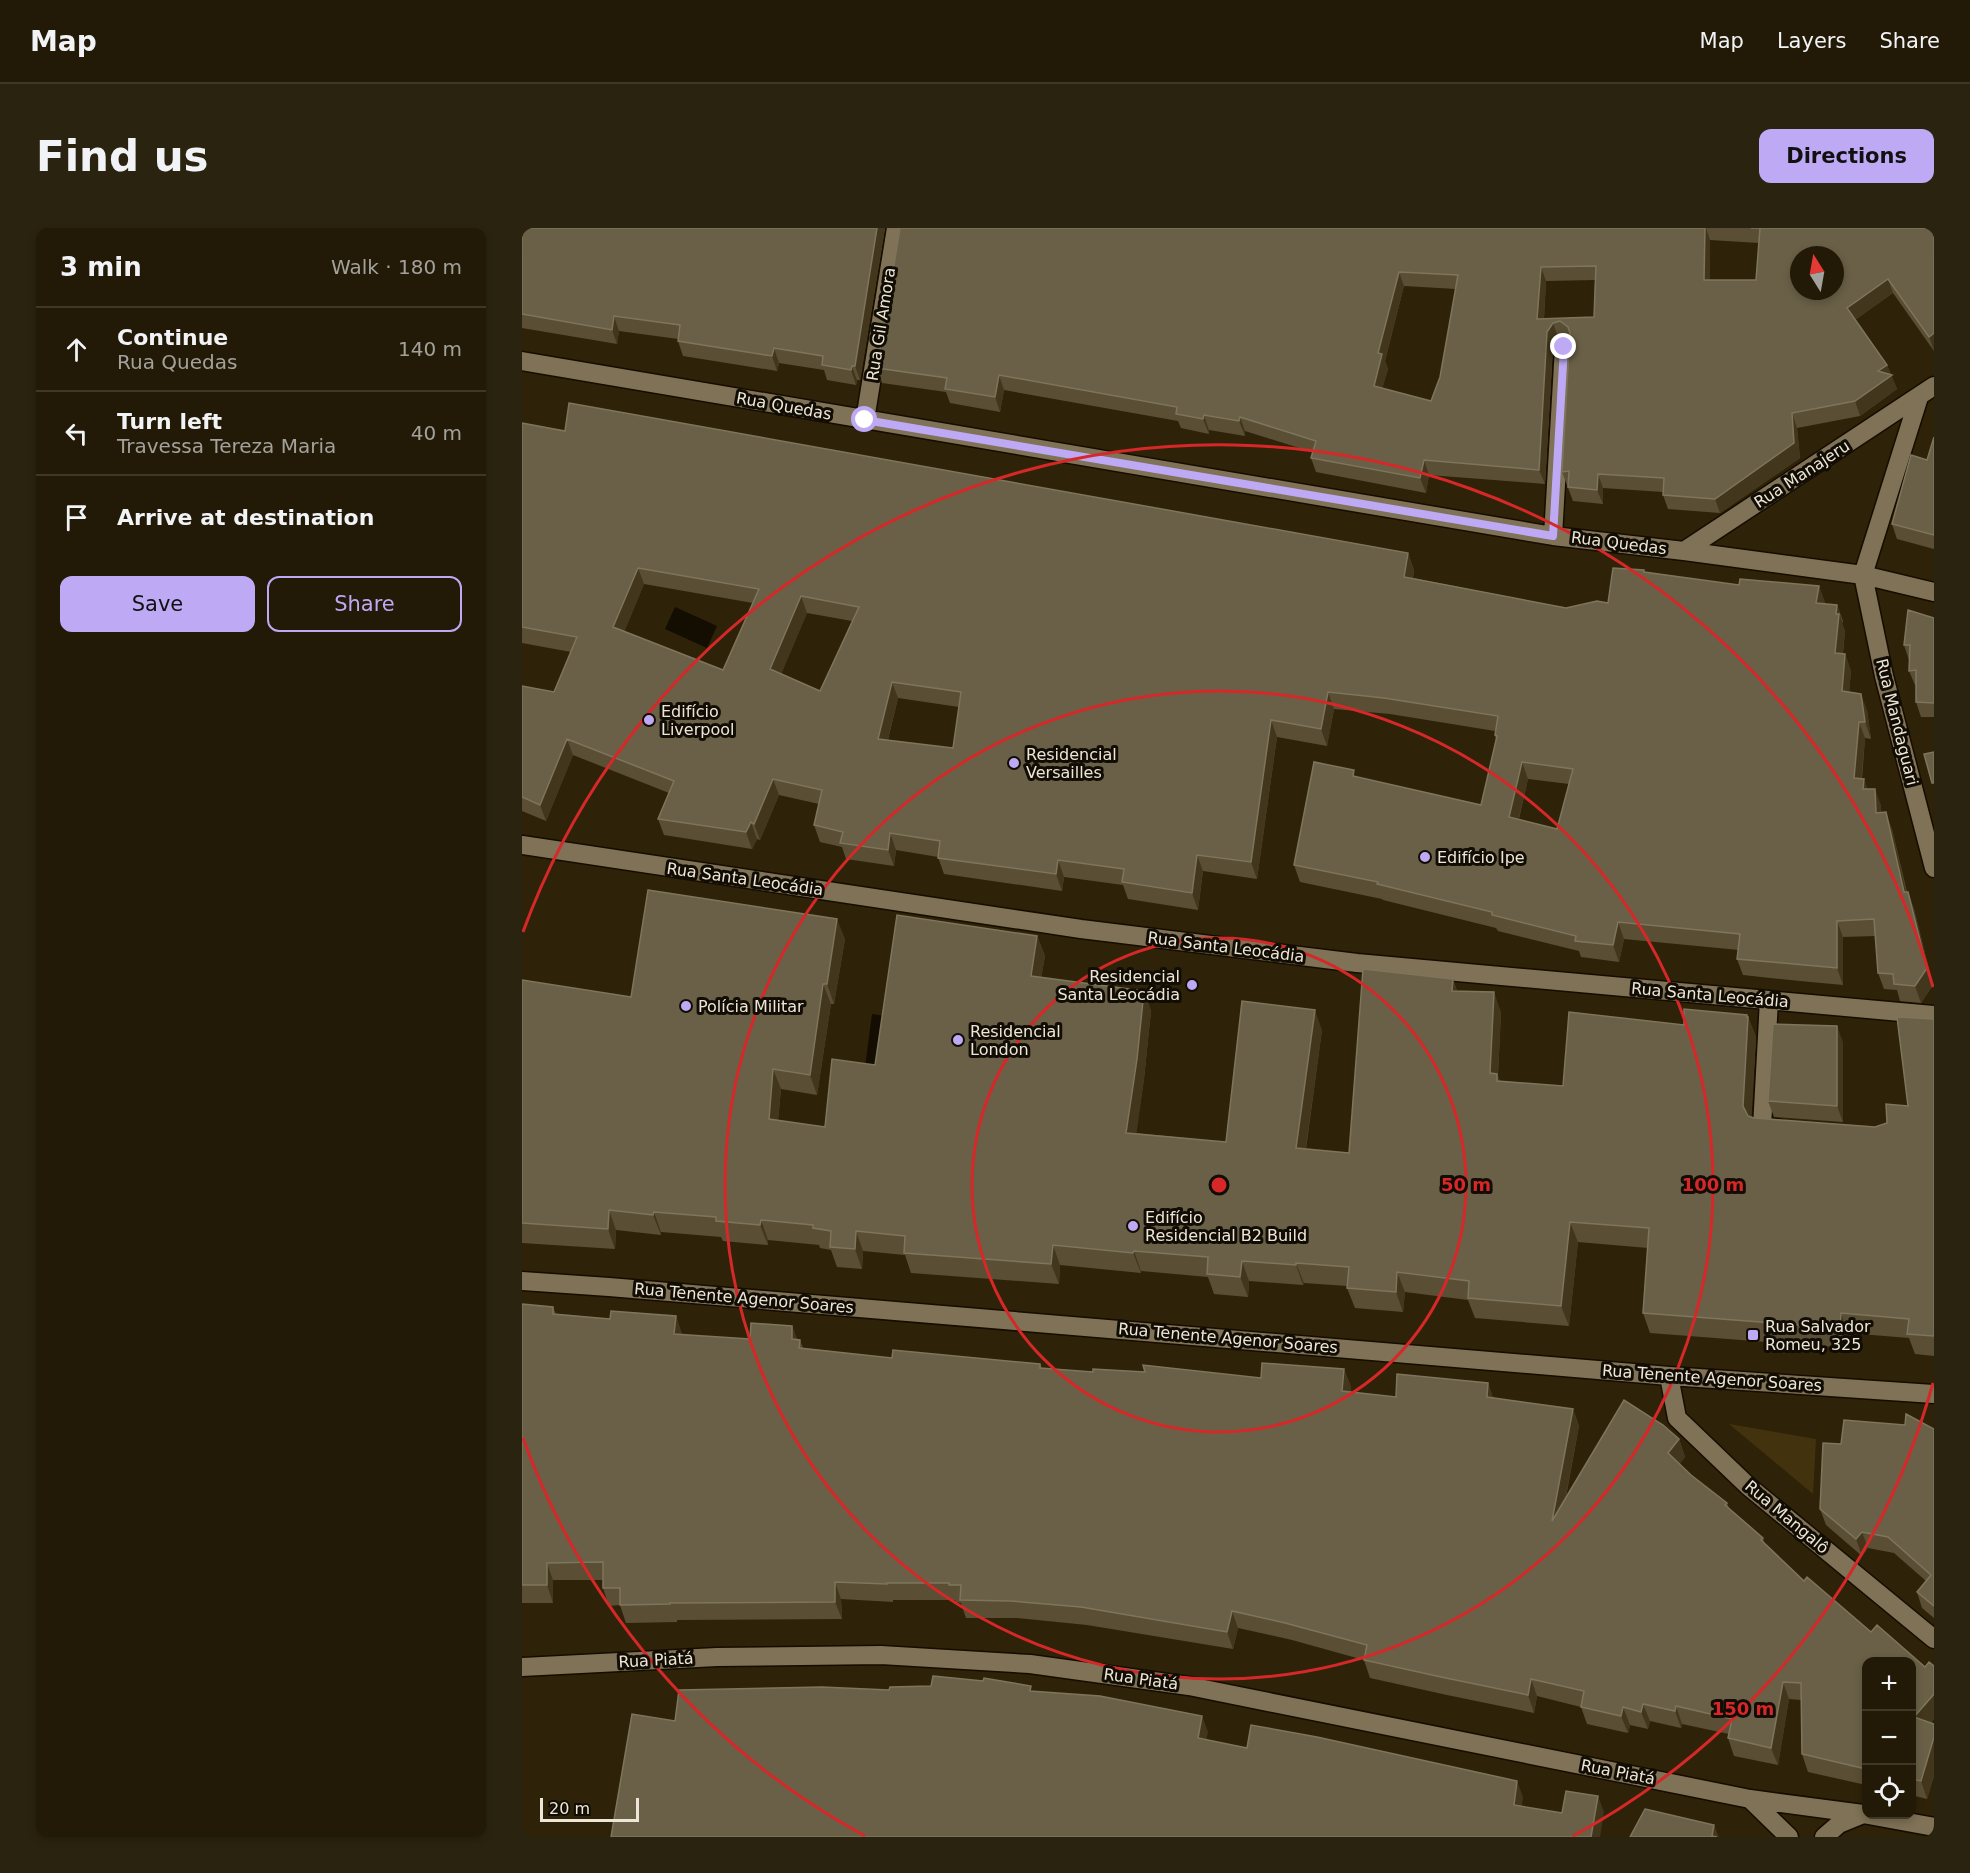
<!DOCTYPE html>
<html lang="en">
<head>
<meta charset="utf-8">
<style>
  body { margin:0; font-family:"DejaVu Sans",sans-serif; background:#2a2310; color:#f1f3f6 }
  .controls { position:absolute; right:18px; bottom:18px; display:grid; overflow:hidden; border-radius:12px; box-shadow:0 3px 9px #0003 }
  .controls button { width:54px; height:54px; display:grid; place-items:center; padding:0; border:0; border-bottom:2px solid #3f3828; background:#221a06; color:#f1f3f6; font:30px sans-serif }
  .compass { position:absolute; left:1268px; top:18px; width:54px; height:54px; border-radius:50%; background:#221a06; box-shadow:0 3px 9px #0003; rotate:349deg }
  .scale { position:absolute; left:18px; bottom:15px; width:99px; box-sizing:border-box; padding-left:6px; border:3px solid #ede6d7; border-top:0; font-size:16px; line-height:21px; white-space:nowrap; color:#ede6d7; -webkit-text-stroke:4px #120d04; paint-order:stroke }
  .stop { position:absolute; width:18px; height:18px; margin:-14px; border:4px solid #bea9f4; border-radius:50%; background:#fff }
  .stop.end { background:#bea9f4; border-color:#fff; box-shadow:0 2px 6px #0008 }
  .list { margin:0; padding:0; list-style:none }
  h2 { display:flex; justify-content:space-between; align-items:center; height:78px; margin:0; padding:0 24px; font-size:26px }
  h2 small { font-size:20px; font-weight:400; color:#a2a19b }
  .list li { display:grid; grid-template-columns:39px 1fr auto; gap:18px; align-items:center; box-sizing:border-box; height:84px; padding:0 24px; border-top:2px solid #3f3828 }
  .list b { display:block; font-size:22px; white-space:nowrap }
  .list p { margin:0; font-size:20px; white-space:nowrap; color:#a2a19b }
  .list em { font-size:20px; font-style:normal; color:#a2a19b }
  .actions { display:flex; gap:12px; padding:18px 24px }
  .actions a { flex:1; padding:14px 0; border:2px solid #bea9f4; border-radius:12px; text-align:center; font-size:21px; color:#bea9f4 }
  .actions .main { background:#bea9f4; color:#111 }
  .icon { flex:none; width:33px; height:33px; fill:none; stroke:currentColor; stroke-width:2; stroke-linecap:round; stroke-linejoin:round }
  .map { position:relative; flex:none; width:1412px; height:1609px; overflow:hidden; border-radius:12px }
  header { display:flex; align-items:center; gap:36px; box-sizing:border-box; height:84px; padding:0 30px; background:#221a06; border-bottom:2px solid #3f3828 }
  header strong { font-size:28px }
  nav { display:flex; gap:33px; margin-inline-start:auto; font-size:21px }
  .intro { display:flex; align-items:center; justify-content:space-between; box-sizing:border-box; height:144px; padding:0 36px }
  h1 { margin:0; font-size:42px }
  .button { padding:15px 27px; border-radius:12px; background:#bea9f4; color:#111; font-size:21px; font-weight:700 }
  main { display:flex; gap:36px; padding:0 36px }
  aside { flex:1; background:#221a06; border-radius:12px; box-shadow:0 3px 9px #0003 }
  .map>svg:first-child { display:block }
  .green { fill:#42330e }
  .water { fill:#140d01 }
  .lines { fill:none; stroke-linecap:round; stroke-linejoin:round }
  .minor-casing { stroke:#160c00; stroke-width:21 }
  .minor { stroke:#7f7256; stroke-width:18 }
  .wall { fill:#5a4f35; fill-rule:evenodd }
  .shaded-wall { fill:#42371c }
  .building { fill:#6a6047; stroke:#7e755d; stroke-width:1.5; fill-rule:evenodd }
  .route { stroke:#bea9f4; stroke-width:8 }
  .ring { fill:none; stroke:#d62828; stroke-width:3 }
  .poi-dot { fill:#bea9f4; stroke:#120d04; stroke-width:2 }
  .labels { text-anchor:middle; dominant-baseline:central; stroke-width:6; stroke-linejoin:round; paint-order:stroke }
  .street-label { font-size:16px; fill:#ede6d7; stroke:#120d04 }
  .poi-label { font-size:16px; fill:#ede6d7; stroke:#120d04; text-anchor:start }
  .centre { fill:#d62828; stroke:#120d04; stroke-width:3 }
  .ring-label { font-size:18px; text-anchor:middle; font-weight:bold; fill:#d62828; stroke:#120d04; stroke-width:6; stroke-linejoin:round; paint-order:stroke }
</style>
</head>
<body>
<header>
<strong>Map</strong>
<nav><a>Map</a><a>Layers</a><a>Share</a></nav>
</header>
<div class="intro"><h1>Find us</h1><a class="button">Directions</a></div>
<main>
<aside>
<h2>3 min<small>Walk · 180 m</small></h2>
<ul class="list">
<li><svg class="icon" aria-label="ahead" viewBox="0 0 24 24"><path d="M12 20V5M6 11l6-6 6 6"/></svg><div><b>Continue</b><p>Rua Quedas</p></div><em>140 m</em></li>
<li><svg class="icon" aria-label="left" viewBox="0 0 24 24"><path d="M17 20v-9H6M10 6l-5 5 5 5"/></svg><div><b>Turn left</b><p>Travessa Tereza Maria</p></div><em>40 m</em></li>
<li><svg class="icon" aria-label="arrive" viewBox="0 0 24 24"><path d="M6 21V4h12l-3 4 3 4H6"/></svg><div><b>Arrive at destination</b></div></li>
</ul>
<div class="actions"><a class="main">Save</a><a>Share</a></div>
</aside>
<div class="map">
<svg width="1412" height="1609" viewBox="0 0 1412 1609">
  <rect width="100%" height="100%" fill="#2e2308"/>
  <path class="green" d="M1207,1196L1294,1211L1291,1266Z"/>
  <path class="water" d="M153,379L195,398L185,420L143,401Z
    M350,786L364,788L356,849L342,847Z"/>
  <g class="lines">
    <defs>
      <path id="minor" d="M0,133L1031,308L1162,323L1341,347L1412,364
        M1397,169L1341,347L1362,448L1412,640
        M343,192L374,0
        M1031,308L1042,119
        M1162,323L1412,158
        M0,617L559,701L835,735L1412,787
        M1247,772L1240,899L1255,900
        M0,1053L87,1059L1147,1148L1412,1166
        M1147,1148L1155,1190L1226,1258L1412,1411
        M0,1439L195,1429L359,1427L508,1436L667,1458L1228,1571L1341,1586L1412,1599
        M1228,1571L1267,1609
        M1302,1609L1317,1596L1339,1587"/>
    </defs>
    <use href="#minor" class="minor-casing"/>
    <use href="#minor" class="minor"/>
  </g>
  <path class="wall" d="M0,0H363L338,152H335L334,157L305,152L302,142L257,135L255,143L161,128L156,113V111L97,103L95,116L0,100Z
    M378,0H1412V123L1371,65L1333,92L1365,137L1375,161L1338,188L1275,200L1278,230L1198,285L1146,281L1141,267V264L1081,260V276L1051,273L1040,244L1048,111L1043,108L1036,109L1031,118L1023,256L907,247L904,265L794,244L789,230L790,224L723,203V208L687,202V206L659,200L656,193L482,162L478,184L428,175L424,164L360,155L355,140ZM1188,12L1237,15L1234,52H1188ZM1073,52L1072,89L1022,91L1024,53ZM882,58L934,61L918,149L909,173L860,160L866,141L863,133Z
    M0,195L43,203L886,325L892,342L891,350L1044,380L1086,375L1123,344L1217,357L1297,358L1303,376L1315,377L1321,393L1320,396L1323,403L1321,426H1323L1329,443L1327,464L1345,482L1349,511L1343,510L1340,551L1345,561L1359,577V584L1370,601L1385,664H1386L1392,681L1411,757L1399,775L1378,773L1375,762L1362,761L1356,745L1353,708L1321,709V757L1278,753L1221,747L1215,731L1217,722L1102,711L1097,734L1059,729L1057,723L976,703L974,700L861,672L860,671L778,654L772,637L834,549L959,577L974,512L973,507V503L868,486L812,481L805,518L755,509L735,651L681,643L676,682L606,671L601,657L542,649L540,663L422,646L416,629L374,622L372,638L324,631L320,619L298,614L292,597L297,576L257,567L238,612L235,611L230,621L142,607L136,591L147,565L51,527L24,593L0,583V458L32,464L49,424L0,415ZM122,356L231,375L201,442L102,404ZM285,385L330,393L298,463L259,446ZM376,470L437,479L431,520L366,512ZM1006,551L1047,556L1035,601L997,591Z
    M1412,209V321L1375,311L1370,296L1405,232Z
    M1412,390V489H1399L1394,474V457H1393L1387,443V432L1382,417Z
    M515,708L523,728L519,750L622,763L629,783L622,851L614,905L704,914L800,802L784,921L827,925L931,751L935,763L979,784L976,848L978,853L1041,858L1162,797L1226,789L1234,809L1229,889L1232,890L1353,899L1365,895L1386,878L1412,791V1128L1393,1126L1387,1110L1326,1105L1325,1120L1128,1105L1121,1085L1126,1020L1056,1014L1047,1098L953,1090L946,1072L883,1064L881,1084L833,1080L825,1060V1058L782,1055L781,1057L727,1053L726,1069L692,1066L686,1049L619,1043V1045L538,1037L537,1056L389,1045L383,1027L341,1023L340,1041L315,1039L309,1022L298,1020L297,1017L246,1012V1017L201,1013L199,1009L139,1004V1007L94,1002L93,1021L0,1015V752L109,769L323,711L312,776H309L295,867L259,861L256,893L303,899L353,837Z
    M1321,814V894L1252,889L1246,873Z
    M0,1076L31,1079L34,1086L88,1091L89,1083L154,1088L160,1107L228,1111L229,1095L270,1098L275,1112H278L281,1120L370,1130L371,1122L518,1136L520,1140L571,1144V1141L623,1144L621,1137L739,1150L740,1135L822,1141L829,1159L828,1164L874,1169L875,1146L966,1155L971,1170L1051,1181L1057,1198L1044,1269L1102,1172L1141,1197L1157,1211L1163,1229L1157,1236L1169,1247L1205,1275L1207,1280L1241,1310L1243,1317L1282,1353L1285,1349L1349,1404L1355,1397L1403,1439L1407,1434L1412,1438V1491L1409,1494L1412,1496V1548L1405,1571L1389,1567V1434H1344V1557L1286,1544L1280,1526L1279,1472L1267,1471L1256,1537L1212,1528L1206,1510L1207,1506L1160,1496L1159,1500L1128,1493L1126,1501L1108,1497L1106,1505L1065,1496L1059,1479L1015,1468L1012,1485L925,1467L848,1450L842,1432L770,1412L716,1400L711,1421L565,1397L495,1390H444L439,1375L434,1374L433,1372H371V1374L319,1371L320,1391L155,1392V1394L104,1395L98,1377L87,1378L81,1360V1352H31V1375H0Z
    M1412,1201V1390L1400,1380L1395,1364L1404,1353L1372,1325L1346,1320L1340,1328L1304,1297L1298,1281L1319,1216Z"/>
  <path class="shaded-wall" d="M355,0H363L338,152L333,138Z
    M1183,0H1184L1188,12V67L1182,52Z
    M1019,39L1024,53L1021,105L1015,91Z
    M877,44L882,58L863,133L866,141L857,173L852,158L856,125Z
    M1366,51L1371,65L1330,94L1325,80Z
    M92,88L97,103L95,116L90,102Z
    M1031,95L1036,109L1031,118L1023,256L1017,242L1025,104Z
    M1412,105V123L1407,109Z
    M252,120L257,135L255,143L250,128Z
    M1365,137L1375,161L1338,188L1333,173L1356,143Z
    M330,138L335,152L334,157L329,142Z
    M477,147L482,162L478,184L473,169Z
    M1270,185L1275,200L1278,230L1198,285L1193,271Z
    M682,187L687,202V206L681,191Z
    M718,189L723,203V208L717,193Z
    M902,232L907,247L904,265L898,250Z
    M1076,246L1081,260V276L1075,262Z
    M886,325L892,342L888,365L882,349Z
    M116,340L122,356L97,416L91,399Z
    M1297,358L1303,374L1300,392L1294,375Z
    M279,368L285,385L254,458L248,441Z
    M1315,377L1323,403L1319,442L1313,425Z
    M1323,426L1329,443L1326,479L1320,463Z
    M370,454L376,470L362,527L356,511Z
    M806,464L812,481L805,518L799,501Z
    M1339,466L1345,482L1349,511L1343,494Z
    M749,492L755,509L735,651L729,634Z
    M1337,494L1343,510L1338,566L1332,550Z
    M45,511L51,527L24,593L18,577Z
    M1000,534L1006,551L993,606L987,589Z
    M251,551L257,567L238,612L232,596Z
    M1342,551L1348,568L1341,561Z
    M1353,561L1359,577L1360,601L1354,585Z
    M1364,584L1370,601L1388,681L1382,664Z
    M229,594L235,611L230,621L224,604Z
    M368,605L374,622L372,638L366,622Z
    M675,627L681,643L676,682L670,665Z
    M536,632L542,649L540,663L534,646Z
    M1386,664L1392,681L1411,757L1399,775L1393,758Z
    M315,691L323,711L312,776L305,756Z
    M1315,693L1321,709V757L1315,740Z
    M1096,694L1102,711L1097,734L1091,717Z
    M515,708L523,728L516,768L509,748Z
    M931,751L938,771L930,763Z
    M301,756L309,776L295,867L288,847Z
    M622,763L629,783L622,851L612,924L604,905Z
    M972,764L979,784L976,848L982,866L968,845Z
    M793,782L800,802L781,940L774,920Z
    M1225,787L1234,809L1229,898L1221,878Z
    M1315,798L1321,814V894L1315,878Z
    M251,841L259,861L254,911L247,891Z
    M87,982L94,1002L93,1021L86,1001Z
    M132,984L139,1004V1007L131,987Z
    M239,992L246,1012V1017L238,997Z
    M1048,994L1056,1014L1047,1098L1039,1078Z
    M334,1003L341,1023L340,1041L333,1021Z
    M531,1017L538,1037L537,1056L529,1036Z
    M612,1023L619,1043V1045L611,1025Z
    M720,1033L727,1053L726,1069L718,1049Z
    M774,1035L782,1055L781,1057L774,1037Z
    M875,1044L883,1064L881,1084L874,1064Z
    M1319,1085L1326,1105L1325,1120L1318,1100Z
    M154,1088L160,1106L159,1124L152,1106Z
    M270,1098L277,1115L270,1111Z
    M822,1141L829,1159L827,1180L820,1163Z
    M966,1155L972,1173L965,1169Z
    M1051,1181L1057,1198L1036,1310L1030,1293Z
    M1157,1211L1163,1229L1153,1243L1146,1225Z
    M1340,1304L1346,1320L1340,1328L1334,1311Z
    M25,1335L31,1352V1375L25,1357Z
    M313,1354L319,1371L320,1391L313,1374Z
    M710,1383L716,1400L711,1421L705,1404Z
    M1009,1451L1015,1468L1012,1485L1006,1467Z
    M1261,1454L1267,1471L1256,1537L1249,1520Z
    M1412,1466V1491L1398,1506L1392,1489Z
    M1121,1476L1128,1493L1126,1501L1119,1484Z
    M1154,1478L1160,1496L1159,1500L1153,1483Z
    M1101,1479L1108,1497L1106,1505L1099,1488Z
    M680,1488L686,1504L682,1526L676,1510Z
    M1412,1509V1548L1405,1571L1399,1553Z
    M995,1553L1001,1569L998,1594L992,1577Z
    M1076,1568L1082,1584L1078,1609H1069Z
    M1192,1597L1197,1609L1190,1608Z"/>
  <path class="building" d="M0,0H355L333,138H330L329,142L300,137L301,128L252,120L250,128L156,113L158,97L92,88L90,102L0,86Z
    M378,0H1183L1182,52H1234L1238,0H1229H1412V105L1407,109L1366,51L1325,80L1365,137L1356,143L1370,147L1333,173L1270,185L1272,215L1193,271L1141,267L1142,250L1076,246L1075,262L1046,259L1047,243L1040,244L1048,105L1046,99L1038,93L1031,95L1025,104L1017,242L902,232L898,250L789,230L794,213L718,189L717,193L682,187L681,191L654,186L655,179L477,147L473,169L423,161L425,150L355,140ZM1277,27H1313V63H1277ZM1074,38L1072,89L1015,91L1019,39ZM877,44L936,47L918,149L909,173L852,158L860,126L856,125Z
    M47,175L886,325L882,349L1044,380L1075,373L1086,375L1091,340L1122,342V344L1217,357L1218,351L1297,358L1294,375L1315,377L1314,386H1317L1313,425L1323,426L1320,463L1339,466L1343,494H1337L1332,550L1342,551L1341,561H1353L1354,585L1364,584L1382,664H1386L1405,740L1393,758L1372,756L1371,746L1356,745L1352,691L1315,693V740L1272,736L1215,731L1218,706L1096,694L1091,717L1053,713L1054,708L970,687V684L855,656L856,654L772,637L792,534L832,542L831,548L959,577L975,508L973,507L976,488L862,470L806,464L799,501L749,492L729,634L675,627L670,665L600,654L602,641L536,632L534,646L416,630L418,613L368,605L366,622L318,615L321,604L292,597L300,562L251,551L232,596L229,594L224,604L136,591L152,553L45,511L18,577L0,569V458L32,464L55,409L0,399V195L43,203ZM116,340L237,361L201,442L91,399ZM279,368L337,379L298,463L248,441ZM370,454L439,464L431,520L356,511ZM1000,534L1051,541L1035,601L987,589Z
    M1412,209V307L1370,296L1389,227L1405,232Z
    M1386,382L1412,390V475L1394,474V442L1387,443L1388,417H1382Z
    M1412,524V555H1410L1402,526Z
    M126,662L315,691L305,756H301L288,847L251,841L247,891L303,899L310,831L353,837L375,687L515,708L509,748L622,763L615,831L604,905L704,914L720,773L793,782L774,920L827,925L841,741L931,751L930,763L972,764L968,845L975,846V853L1041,858L1047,784L1162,797V781L1225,787V789H1226L1221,878L1226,888L1232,890L1353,899L1365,895L1364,876L1386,878L1375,789L1412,791V1108L1385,1106L1387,1091L1319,1085L1318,1100L1121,1085L1127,1000L1048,994L1039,1078L946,1070L947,1053L875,1044L874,1064L825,1060L827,1039L774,1035V1037L720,1033L718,1049L685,1046L686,1029L612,1023L611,1025L531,1017L529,1036L382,1025L383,1008L334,1003L333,1021L308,1019L309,1003L291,1000V997L239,992L238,997L194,993V989L132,984L131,987L87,982L86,1001L0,995V752L109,769Z
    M1251,796L1315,798V878L1246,873Z
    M0,1076L31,1079V1086L88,1091L89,1083L154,1088L152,1106L228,1111L229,1095L270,1098V1111L278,1112L277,1120L370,1130L371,1122L518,1136V1140L571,1144V1141L623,1144L621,1137L739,1150L740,1135L822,1141L820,1163L874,1169L875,1146L966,1155L965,1169L1051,1181L1030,1293L1102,1172L1141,1197L1157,1211L1146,1225L1169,1247L1205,1275L1203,1277L1241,1310L1239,1312L1282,1353L1285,1349L1349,1404L1355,1397L1403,1439L1407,1434L1412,1438V1466L1392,1489L1412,1496V1509L1399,1553L1389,1551V1434H1344V1541L1280,1526L1279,1455L1261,1454L1249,1520L1206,1510L1210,1491L1154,1478L1153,1483L1121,1476L1119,1484L1101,1479L1099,1488L1059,1479L1062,1463L1009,1451L1006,1467L919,1449L842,1432L845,1417L763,1395L710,1383L705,1404L559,1379L489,1373L438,1372L439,1357H427V1355H365V1356L313,1354V1374L148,1375V1376L98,1377V1360H81V1334L25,1335V1357H0Z
    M1384,1186L1412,1201V1378L1395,1364L1409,1347L1366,1309L1340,1304L1334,1311L1298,1281L1301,1215L1319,1216L1322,1192L1383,1197Z
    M411,1448L461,1453L462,1450L509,1458L508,1463L578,1468L680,1488L676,1510L725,1520L729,1497L795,1509L995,1553L992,1577L1040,1585L1044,1563L1076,1568L1069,1609H89L110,1486L153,1493L157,1462L300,1459L367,1462L368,1459L409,1458Z
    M1123,1581L1192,1597L1190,1608L1195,1609H1108Z"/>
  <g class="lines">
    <path class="route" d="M343,192L1031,308L1042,119"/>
  </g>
  <g class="ring">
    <circle cx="697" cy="957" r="247"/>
    <circle cx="697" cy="957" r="494"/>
    <path d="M1411 1155A741 741 0 0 1 1051 1608M343 1608A741 741 0 0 1 1 1210M1 704A741 741 0 0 1 1411 759"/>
  </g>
  <g class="poi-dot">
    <circle cx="127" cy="492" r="6"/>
    <circle cx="492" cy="535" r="6"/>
    <circle cx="903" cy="629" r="6"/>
    <circle cx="670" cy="757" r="6"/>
    <circle cx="164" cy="778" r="6"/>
    <circle cx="436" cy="812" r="6"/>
    <circle cx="611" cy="998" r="6"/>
    <rect x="1225" y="1101" width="12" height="12" rx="3"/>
  </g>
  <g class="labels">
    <g class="street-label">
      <text transform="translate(359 96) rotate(-81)">Rua Gil Amora</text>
      <text transform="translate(262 178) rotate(10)">Rua Quedas</text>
      <text transform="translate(1280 246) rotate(-33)">Rua Manajeru</text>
      <text transform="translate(1097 315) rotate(7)">Rua Quedas</text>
      <text transform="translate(1375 494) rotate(76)">Rua Mandaguari</text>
      <text transform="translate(223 651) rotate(8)">Rua Santa Leocádia</text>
      <text transform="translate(704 719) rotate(7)">Rua Santa Leocádia</text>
      <text transform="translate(1188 767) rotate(5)">Rua Santa Leocádia</text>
      <text transform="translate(222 1070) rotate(5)">Rua Tenente Agenor Soares</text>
      <text transform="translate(706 1110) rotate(5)">Rua Tenente Agenor Soares</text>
      <text transform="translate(1190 1150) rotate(4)">Rua Tenente Agenor Soares</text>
      <text transform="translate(1265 1289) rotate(40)">Rua Mangalô</text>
      <text transform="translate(134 1432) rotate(-3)">Rua Piatá</text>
      <text transform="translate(619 1451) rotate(8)">Rua Piatá</text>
      <text transform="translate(1096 1544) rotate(11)">Rua Piatá</text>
    </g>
    <g class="poi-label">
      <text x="139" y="483">Edifício<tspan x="139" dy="18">Liverpool</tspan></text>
      <text x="504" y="526">Residencial<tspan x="504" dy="18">Versailles</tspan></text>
      <text x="915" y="629">Edifício Ipe</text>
      <text x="658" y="748" text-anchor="end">Residencial<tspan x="658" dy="18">Santa Leocádia</tspan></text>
      <text x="176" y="778">Polícia Militar</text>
      <text x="448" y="803">Residencial<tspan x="448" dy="18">London</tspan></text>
      <text x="623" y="989">Edifício<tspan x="623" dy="18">Residencial B2 Build</tspan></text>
      <text x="1243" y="1098">Rua Salvador<tspan x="1243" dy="18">Romeu, 325</tspan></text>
    </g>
  </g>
  <circle cx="697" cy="957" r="9" class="centre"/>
  <g class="ring-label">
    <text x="944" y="963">50 m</text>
    <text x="1191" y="963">100 m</text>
    <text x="1221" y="1487">150 m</text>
  </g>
</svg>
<div class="controls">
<button>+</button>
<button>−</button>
<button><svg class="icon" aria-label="locate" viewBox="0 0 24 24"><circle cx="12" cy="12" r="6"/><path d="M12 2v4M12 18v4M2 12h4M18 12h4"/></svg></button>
</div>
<svg class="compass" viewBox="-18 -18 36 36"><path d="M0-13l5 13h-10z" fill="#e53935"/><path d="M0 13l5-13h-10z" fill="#a2a19b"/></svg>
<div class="scale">20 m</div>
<div class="stop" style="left:343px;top:192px"></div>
<div class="stop end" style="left:1042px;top:119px"></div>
</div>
</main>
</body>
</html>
